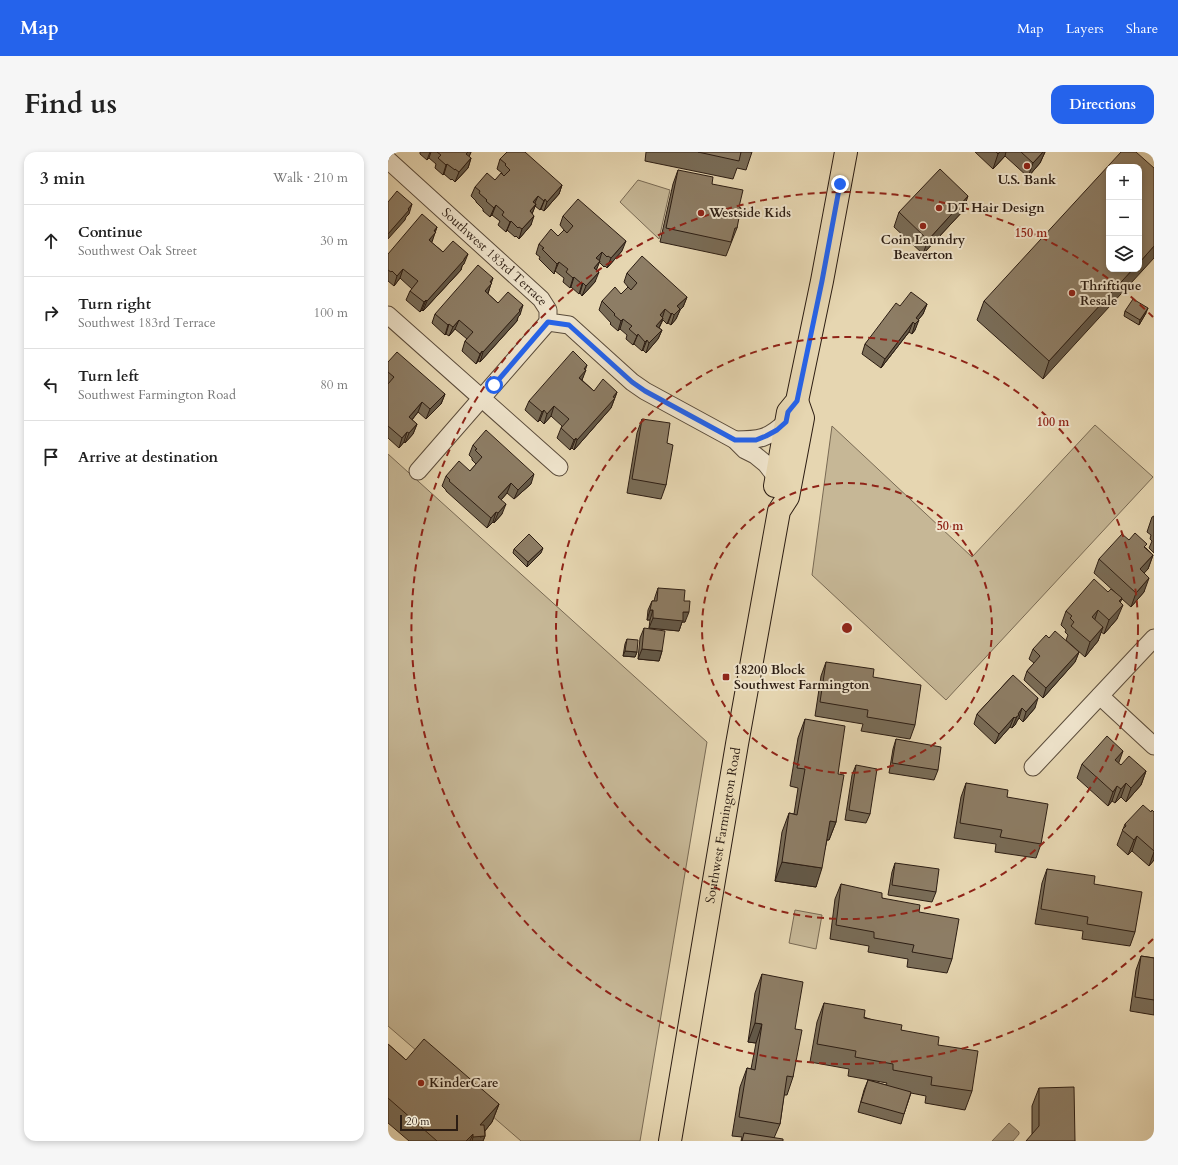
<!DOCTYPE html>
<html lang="en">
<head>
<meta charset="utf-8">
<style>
  body { margin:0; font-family:Cardo,serif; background:#f6f6f6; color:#222 }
  .controls { position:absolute; right:12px; top:12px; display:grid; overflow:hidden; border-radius:8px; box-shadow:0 2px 6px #0003 }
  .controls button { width:36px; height:36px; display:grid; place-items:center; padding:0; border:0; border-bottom:1px solid #e0e0e0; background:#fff; color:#222; font:20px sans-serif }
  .scale { position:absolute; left:12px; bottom:10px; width:58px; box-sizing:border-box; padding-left:4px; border:2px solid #2c1d13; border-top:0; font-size:11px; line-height:14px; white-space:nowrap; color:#2c1d13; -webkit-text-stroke:3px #efe4cc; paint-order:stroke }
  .stop { position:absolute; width:12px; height:12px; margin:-9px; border:3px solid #2563eb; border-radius:50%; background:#fff }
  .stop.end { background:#2563eb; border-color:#fff; box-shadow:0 1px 4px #0008 }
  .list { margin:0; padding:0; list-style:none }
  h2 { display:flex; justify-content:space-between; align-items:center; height:52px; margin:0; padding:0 16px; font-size:17px }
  h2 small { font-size:13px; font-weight:400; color:#767676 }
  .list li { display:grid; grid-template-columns:26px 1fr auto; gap:12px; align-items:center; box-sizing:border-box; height:72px; padding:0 16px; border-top:1px solid #e0e0e0 }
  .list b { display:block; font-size:15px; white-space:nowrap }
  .list p { margin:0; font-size:13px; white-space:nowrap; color:#767676 }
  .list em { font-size:13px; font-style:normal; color:#767676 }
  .icon { flex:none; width:22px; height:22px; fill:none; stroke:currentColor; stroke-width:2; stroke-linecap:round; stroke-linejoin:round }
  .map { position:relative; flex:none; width:766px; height:989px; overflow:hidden; border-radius:12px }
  header { display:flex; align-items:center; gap:24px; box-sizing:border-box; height:56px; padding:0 20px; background:#2563eb; color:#fff }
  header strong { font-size:19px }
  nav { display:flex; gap:22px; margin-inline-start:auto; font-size:14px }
  .intro { display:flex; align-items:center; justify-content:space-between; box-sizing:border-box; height:96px; padding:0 24px }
  h1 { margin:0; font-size:28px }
  .button { padding:10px 18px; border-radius:12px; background:#2563eb; color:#fff; font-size:14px; font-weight:700 }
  main { display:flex; gap:24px; padding:0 24px }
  aside { flex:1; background:#fff; border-radius:12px; box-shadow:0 2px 6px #0003 }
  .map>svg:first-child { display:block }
  .green { fill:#c6b796; stroke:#796a54 }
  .water { fill:#a7977b; stroke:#766651 }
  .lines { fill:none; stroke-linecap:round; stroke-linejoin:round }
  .street-casing { stroke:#5a4b3a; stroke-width:19 }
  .primary-casing { stroke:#2c1d13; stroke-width:24 }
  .street { stroke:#efe4cc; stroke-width:17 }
  .primary { stroke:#e6d6b1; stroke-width:22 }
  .wall { fill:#796c57; stroke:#2c1d13 }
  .shaded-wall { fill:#635847; stroke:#2c1d13 }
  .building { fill:#8d7d65; stroke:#2c1d13 }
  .route { stroke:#2563eb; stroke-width:5 }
  .ring { fill:none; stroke:#8f2418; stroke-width:2; stroke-dasharray:7 5 }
  .poi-dot { fill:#8f2418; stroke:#efe4cc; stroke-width:1.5 }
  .labels { text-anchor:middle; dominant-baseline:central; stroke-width:4; stroke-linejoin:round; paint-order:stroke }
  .poi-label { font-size:13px; font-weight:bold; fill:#2c1d13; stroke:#efe4cc; text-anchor:start }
  .street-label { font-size:13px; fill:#2c1d13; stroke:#efe4cc }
  .centre { fill:#8f2418; stroke:#efe4cc; stroke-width:2 }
  .ring-label { font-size:12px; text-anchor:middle; font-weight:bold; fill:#8f2418; stroke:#efe4cc; stroke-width:4; stroke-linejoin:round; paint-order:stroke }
</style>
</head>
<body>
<header>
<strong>Map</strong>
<nav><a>Map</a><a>Layers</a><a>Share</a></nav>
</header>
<div class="intro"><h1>Find us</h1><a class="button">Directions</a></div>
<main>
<aside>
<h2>3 min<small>Walk · 210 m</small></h2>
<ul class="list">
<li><svg class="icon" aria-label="ahead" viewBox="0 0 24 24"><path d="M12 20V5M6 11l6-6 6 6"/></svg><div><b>Continue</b><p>Southwest Oak Street</p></div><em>30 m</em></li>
<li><svg class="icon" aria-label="right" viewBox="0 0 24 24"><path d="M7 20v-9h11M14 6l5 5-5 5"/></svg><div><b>Turn right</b><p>Southwest 183rd Terrace</p></div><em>100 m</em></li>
<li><svg class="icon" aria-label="left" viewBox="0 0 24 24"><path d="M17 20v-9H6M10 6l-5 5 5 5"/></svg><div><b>Turn left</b><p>Southwest Farmington Road</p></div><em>80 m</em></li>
<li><svg class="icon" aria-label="arrive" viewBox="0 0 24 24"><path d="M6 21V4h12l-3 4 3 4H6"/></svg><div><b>Arrive at destination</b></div></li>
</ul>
</aside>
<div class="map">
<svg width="766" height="989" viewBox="0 0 766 989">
  <rect width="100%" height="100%" fill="#e6d6b1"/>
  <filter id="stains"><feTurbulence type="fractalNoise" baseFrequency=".005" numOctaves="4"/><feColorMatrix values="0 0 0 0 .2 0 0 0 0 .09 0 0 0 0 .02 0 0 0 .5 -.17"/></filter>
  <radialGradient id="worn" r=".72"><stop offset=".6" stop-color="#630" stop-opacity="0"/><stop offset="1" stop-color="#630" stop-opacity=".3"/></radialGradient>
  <path class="green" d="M250,28L282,38L271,87L232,50Z
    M707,273L765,325L558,548L424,423L444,274L584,405Z
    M0,302L319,590L252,989H133L0,874Z
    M407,758L434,763L428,797L401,791Z"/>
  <path class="water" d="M621,971L631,980V982L625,989H604Z"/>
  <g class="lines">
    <defs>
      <g id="street">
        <path id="s1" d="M0,8L153,147L160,158V170L181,173L244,230L257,239L347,288L357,298L367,303L378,312L389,326"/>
        <path d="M0,163L171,315"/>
        <path d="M347,288C372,288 379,287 398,270"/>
        <path d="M30,319L160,170"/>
        <path d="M712,544L766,594"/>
        <path d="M645,615L766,486"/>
      </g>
      <g id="primary">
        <path d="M387,334L400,260L409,249L434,129L458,0"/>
        <path id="s2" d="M282,989L349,592L391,359L400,345L415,266L409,249"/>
      </g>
    </defs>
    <use href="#street" class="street-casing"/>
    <use href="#primary" class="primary-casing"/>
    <use href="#street" class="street"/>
    <use href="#primary" class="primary"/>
  </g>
  <path class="wall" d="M32,0H83L81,4L83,6L80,16L67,30L64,27L63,28L56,22L55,23L47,16L48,12L41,6L39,8L32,2Z
    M258,0H364L358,18L349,16L345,27L257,9Z
    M587,0H657L652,11L640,25L617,4L605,17Z
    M112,7L174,33L171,42L156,59L153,57L152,58L147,54L144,62L143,73L131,87L128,84L127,85L119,78L118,80L110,73L112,69L104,63L102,65L95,59V57L88,50V49L83,44L87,35L107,28L114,22V21L109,17Z
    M766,16L655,227L589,168L596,149Z
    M290,18L324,32L351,55L349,76L338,104L272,90L285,32Z
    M575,59L535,102L506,75L511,60Z
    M175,64L234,99L219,116L217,114L216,115L211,110L208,118L207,130L194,144L192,141L191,142L183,135L182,136L175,130L176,126L167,119L166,122L151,107L152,105L148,102L151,92L170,84L176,78L172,73Z
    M49,75L43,90L55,100L76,112L74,114L73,118L35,159L34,158L32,160L18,148L22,139L24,137L12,126L6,134L0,129V102Z
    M239,121L299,145L295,155L292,158L288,167L283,173L280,171L279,172L275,168L271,176L274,178L270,187L258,201L255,198L254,199L246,192L245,193L238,187L239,183L232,177L230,179L222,172L223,171L211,158L214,149L233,142L240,135L236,130Z
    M103,131L100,142L110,151L132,163L130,165L129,169L92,210L90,209L88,212L74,199L77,189L79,187L67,177L61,184L58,182L57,183L44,171L47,162Z
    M539,152L535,162L530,168L527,178L524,182L521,180L493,216L474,202L477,192L512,154Z
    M737,159L758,161L751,173L736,164Z
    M0,210L57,242L53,252L38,267L30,260L24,268L29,272L25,282L17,291L16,290L11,296L0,286Z
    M197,218L194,228L206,239L229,240L223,256L186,298L184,296L182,298L169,286L173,276L174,274L163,264L156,272L152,268L150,270L137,258L141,249Z
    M254,267L279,291L278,333L273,347L239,341L249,281Z
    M85,293L143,332L126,347L119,341L113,348L114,362L106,371L105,370L99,376L58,339V338L54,334L58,324L82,319L88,312L84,308V306L81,303Z
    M766,364V401L761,396L764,389L762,387L763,383L759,380L764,365Z
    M741,388L758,396L765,403L760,417L756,421V440L743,455L734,447L732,450L729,467L716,482L713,480L710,489L697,505L678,488L680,483L677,480L678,478L673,473L678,459L720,440L729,442L706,421L711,407Z
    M126,397L153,401L139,415L125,401Z
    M270,436L296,449L297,470H294L291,479L261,476L262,468H259L260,458L264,449H266L267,445Z
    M256,476L274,499L271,509L250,507L252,486Z
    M661,486L691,500L687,510L655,546L636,528L639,519L646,511L641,507L645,497Z
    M239,487L249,500L247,505L235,504L237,492Z
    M438,510L527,573L522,587L473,579L475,572L427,564L433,524Z
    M625,523L647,556L635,570L631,566L629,569L627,573L624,576L622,575L607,592L586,572L589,562Z
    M417,567L450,622L448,670L441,688H439L428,735L387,729L394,680L401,661L406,662L410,636L402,634L410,586Z
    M508,587L550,618L546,628L501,621L505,597Z
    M694,612H731L733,613L758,619L753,633L738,650L733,645L727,651L724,649L720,654L689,626Z
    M468,613L482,662L478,671L457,668L464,623Z
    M578,631L619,645L653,692L648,706L607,700L608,692L566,686L573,645Z
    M763,660H766V708L761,714L744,699L740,703L729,693L737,672Z
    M507,711L548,740L544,750L500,743L504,720Z
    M659,717L706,732L747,780L742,794L694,787L695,779L647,772L654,731Z
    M453,732L494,746L531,760L564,807L559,821L519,815L520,807L480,800L481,794L442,787L447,747Z
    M753,804L766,806V863L742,859L748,818Z
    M374,822L407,877L405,925L399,943H396L392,972L386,986L395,989H353L354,985L344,984L352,935L359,916L363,917L368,891L360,890L367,841Z
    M436,851L513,878L550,893L584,939L577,958L537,951L538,944L523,941L516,962L513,972L470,960L476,938L480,928L498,933L499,931L460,924L461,917L422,910L429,870Z
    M0,892L18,908L111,952L104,970L97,979V984L95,989H21L0,971Z
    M651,936L687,989L644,982V954Z"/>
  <path class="shaded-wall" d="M42,0H43L41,6L39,8Z
    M79,0H83L81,5L75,12Z
    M612,0H618L617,4L605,17L610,2Z
    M655,0H657L652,11L640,25L645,11Z
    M83,6L80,16L67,30L71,20Z
    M59,12L56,22L55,23L58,13Z
    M174,33L171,42L156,59L159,50Z
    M150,44L146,53L145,50Z
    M580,44L575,59L535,102L540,88Z
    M157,47L153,57L152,58L156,49Z
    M24,52L21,62L18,65L17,68L0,87V82Z
    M148,52L144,62L142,59Z
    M108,53L104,63L102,65L106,56Z
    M146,64L143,73L131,87L134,77Z
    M123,69L119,78L118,80L122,70Z
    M49,75L44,90L37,98L41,88L46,79Z
    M238,89L234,99L219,116L223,106Z
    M766,94V106L655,227L661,209L745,117H751V111Z
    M214,100L211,110L208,106Z
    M80,102L76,112L74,114L73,118L35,159L39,149Z
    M212,109L208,119L206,116Z
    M171,110L167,119L166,122L169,112Z
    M15,117L12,126L6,134L9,124Z
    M211,120L207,130L194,144L198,134Z
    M186,125L183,135L182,136L185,126Z
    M105,126L100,141L93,149L97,139L102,130Z
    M195,131L192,141L191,142L194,132Z
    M299,145L295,155L292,158L288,167L283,173L289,154Z
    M38,148L34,158L32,160L36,150Z
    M539,152L535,162L527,172L528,166Z
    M135,153L132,163L130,165L129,169L92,210L95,200Z
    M760,156L758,161L751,173L752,168Z
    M277,157L274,167L272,163Z
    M284,161L280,171L279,172L283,162Z
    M275,166L271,176L268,174Z
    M235,167L232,177L230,179L233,169Z
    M71,168L67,177L61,184L65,175Z
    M531,168L527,178L524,182L527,172Z
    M525,170L521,180L493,216L497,207Z
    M61,172L58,182L57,183L60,173Z
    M274,178L270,187L258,201L261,191Z
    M250,182L246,192L245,193L249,184Z
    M259,188L255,198L254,199L257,190Z
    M94,199L90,209L88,212L92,202Z
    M199,213L197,219L198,218L194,228L191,226L196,217Z
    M229,240L223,256L186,298L189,288Z
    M57,242L53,252L38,267L42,257Z
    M34,250L30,260L18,275L21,265Z
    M166,254L163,264L156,272L159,262Z
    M156,258L152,268L150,270L154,260Z
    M29,272L25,282L17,291L21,281Z
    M19,280L16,290L11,296L14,286Z
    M188,286L184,296L182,298L186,288Z
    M146,322L143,332L126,347L130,338Z
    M123,331L119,341L107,355L110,345Z
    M118,352L114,362L106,371L110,361Z
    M108,360L105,370L99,376L103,366Z
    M155,396L153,401L139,415L140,410Z
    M765,403L760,417L747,431L752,417Z
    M761,426L756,440L743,455L748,441Z
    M734,446L729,459L735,453L729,467L716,482L721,468L731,449Z
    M262,458H265L262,468H259Z
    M710,458L705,473L704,465Z
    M295,460H301L297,470H294L291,479L261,476L265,466Z
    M715,475L710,489L697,505L702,490Z
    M254,497L274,499L271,509L250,507Z
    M237,499L249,500L247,505L235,504Z
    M691,500L687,510L655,546L658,536Z
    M650,546L647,556L635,570L638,560Z
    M634,556L631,566L629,569L627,573L624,576L630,562Z
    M626,565L622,575L607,592L611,582Z
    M735,599L730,613L727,608Z
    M758,619L753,633L738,650L743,636Z
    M738,631L733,645L727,651L733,637Z
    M729,634L724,649L720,654L725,640Z
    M442,669L448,670L441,688L435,687Z
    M749,684L744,699L740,703L746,688Z
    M766,700V708L761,714Z
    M394,710L434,716L428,735L387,729Z
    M367,871L374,872L368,891L360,890Z
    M111,952L104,970L92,985L97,984L95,989H84L85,985L92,973Z
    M85,982L82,989H78Z"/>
  <path class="building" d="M49,0H80L78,2L83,6L71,20L67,17V18L59,12L58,13L50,6L53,3Z
    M119,0H137L174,33L159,50L157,47L156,49L150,44L145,50L148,52L142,59L146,64L134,77L131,75L130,76L123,69L122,70L114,63L116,60L108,53L106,56L98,49L99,48L91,41L92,39L87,35L99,21L107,28L113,21L116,24L122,18L117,13L118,12L112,7Z
    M310,0H353L351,9Z
    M608,0H612L610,2Z
    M633,0H655L645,11Z
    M733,0H748L766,16V94L751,111V15H721V117H745L661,209L596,149Z
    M552,17L580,44L540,88L511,60Z
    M290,18L325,25L324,32L355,38L351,55L353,56L349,76H347L343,90L278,76Z
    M9,39L24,52L20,57L21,58L0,82V50Z
    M190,47L238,89L223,106L220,104L219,105L214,100L208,106L212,109L206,116L211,120L198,134L195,131L194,132L186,125L185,126L178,120L180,117L171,110L169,112L154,97L156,96L151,92L163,77L170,84L176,78L179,81L185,74L175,64Z
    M34,62L49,75L46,79L48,80L41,88L55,100L65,89L80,102L76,107V108L39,149L38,148L36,150L22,139L30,129L15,117L9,124L4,119L3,120L0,118V102Z
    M254,104L299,145L289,154L292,157L286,163L284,161L283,162L277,157L272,163L275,166L268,174L274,178L261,191L259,188L257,190L250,182L249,184L241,177L244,174L235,167L233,169L226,163L227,162L214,149L227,135L233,142L240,135L243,138L249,131L239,121Z
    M90,113L105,126L102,130L104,131L97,139L110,151L120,140L135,153L131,158L132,159L95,200L94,199L92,202L77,189L85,180L71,168L65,175L61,172L60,173L47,162Z
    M523,140L539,152L528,166L531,168L527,172L525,170L497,207L477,192L508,151L512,154Z
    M745,147L760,156L752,168L737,159Z
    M185,199L199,213L196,217L198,218L191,226L206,239L215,227L229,240L225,245L227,246L189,288L188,286L186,288L173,276L181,267L166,254L159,262L156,258L154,260L141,249Z
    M9,200L57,242L42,257L34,250L21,265L29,272L21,281L19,280L14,286L0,274V232L6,225L0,220V210Z
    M254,267L282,271L279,291L285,293L278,333L244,327Z
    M98,278L146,322L130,338L123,331L110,345L118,352L110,361L108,360L103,366L61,329L62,328L58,324L71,309L82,319L94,305L87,298L89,297L85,293Z
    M747,381L759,392L756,395L765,403L752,417L761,426L748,441L711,407L734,382L741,388Z
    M141,382L155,396L140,410L126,397Z
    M706,427L720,440L723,437L734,446L731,449L735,453L721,468L710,458L704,465L715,475L702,490L683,474L686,470L682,466L684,464L678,459Z
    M270,436L297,438L296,449H302L301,460H295V469L265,466V458H262L264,449H269Z
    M256,476L277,479L274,499L254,497Z
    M667,479L691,500L658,536L639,519L652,504L645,497L658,483L661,486Z
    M239,487L250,488L249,500L237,499Z
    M438,510L486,517L485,525L533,533L527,573L479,565L480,558L432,550Z
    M625,523L650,546L638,560L634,556L630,562L631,563L627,566L626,565L611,582L589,562Z
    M417,567L457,574L450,622L456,623L448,670L442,669L434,716L394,710L401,661L409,663L417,617L409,616Z
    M719,584L735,599L727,608L733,613L741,604L758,619L743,636L738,631L733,637L729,634L725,640L694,612Z
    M508,587L553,595L550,618L504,611Z
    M468,613L489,617L482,662L461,658Z
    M578,631L620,638L619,645L660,652L653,692L612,685L614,678L572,671Z
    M755,653L763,660L764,658L766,660V699L749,684L746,688L734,678L738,674L737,672Z
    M507,711L551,717L548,740L504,733Z
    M659,717L707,724L706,732L754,740L747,780L699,772L700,765L653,757Z
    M453,732L494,741V746L532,753L531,760L571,767L564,807L524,800L526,793L486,786V780L448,773Z
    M753,804L766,806V848L747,845Z
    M374,822L415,830L407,877L414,878L405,925L399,924L392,972L351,965L359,916L367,918L374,872L367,871Z
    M436,851L477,858L476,866L514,873L513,878L551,885L550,893L590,899L584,939L543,933L544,925L505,918V912L467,905L468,899L429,892Z
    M36,887L111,952L92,973H96L97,984L85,985V982L78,989H49L0,946V892L18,908Z
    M480,928L523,940L516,962L473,950Z
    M686,935L687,989H638L651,974V936Z
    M356,981L395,987V989H354Z"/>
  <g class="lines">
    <path class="route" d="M106,233L160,170L181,173L244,230L257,239L347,288H368L378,284L389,278L398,270L400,260L409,249L434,129L452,32"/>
  </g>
  <g class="ring">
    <circle cx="459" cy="476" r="145"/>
    <circle cx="459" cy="476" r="291"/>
    <path d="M765 787A436 436 0 1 1 765 165"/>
  </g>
  <g class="poi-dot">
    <circle cx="639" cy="14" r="4"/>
    <circle cx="551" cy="56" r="4"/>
    <circle cx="313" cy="61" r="4"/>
    <circle cx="535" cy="74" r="4"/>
    <circle cx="684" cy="141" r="4"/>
    <rect x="334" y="521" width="8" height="8" rx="2"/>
    <circle cx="33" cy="931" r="4"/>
  </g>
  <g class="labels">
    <g class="poi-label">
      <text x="639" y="28" text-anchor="middle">U.S. Bank</text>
      <text x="559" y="56">DT Hair Design</text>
      <text x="321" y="61">Westside Kids</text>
      <text x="535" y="88" text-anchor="middle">Coin Laundry<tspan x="535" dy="15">Beaverton</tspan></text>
      <text x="692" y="134">Thriftique<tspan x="692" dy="15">Resale</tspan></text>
      <text x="346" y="518">18200 Block<tspan x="346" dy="15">Southwest Farmington</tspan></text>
      <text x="41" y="931">KinderCare</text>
    </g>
    <g class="street-label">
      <text stroke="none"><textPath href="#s1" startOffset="144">Southwest 183rd Terrace</textPath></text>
      <text stroke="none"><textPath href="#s2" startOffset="320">Southwest Farmington Road</textPath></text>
    </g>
  </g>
  <circle cx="459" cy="476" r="6" class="centre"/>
  <g class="ring-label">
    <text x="643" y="85">150 m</text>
    <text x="665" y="274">100 m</text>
    <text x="562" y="378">50 m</text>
  </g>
  <rect width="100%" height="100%" filter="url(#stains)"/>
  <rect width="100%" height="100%" fill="url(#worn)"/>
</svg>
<div class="controls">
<button>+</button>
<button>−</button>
<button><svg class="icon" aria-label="layers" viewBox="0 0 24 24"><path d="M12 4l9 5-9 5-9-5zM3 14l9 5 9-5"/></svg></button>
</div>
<div class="scale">20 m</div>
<div class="stop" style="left:106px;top:233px"></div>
<div class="stop end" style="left:452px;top:32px"></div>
</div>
</main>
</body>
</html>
